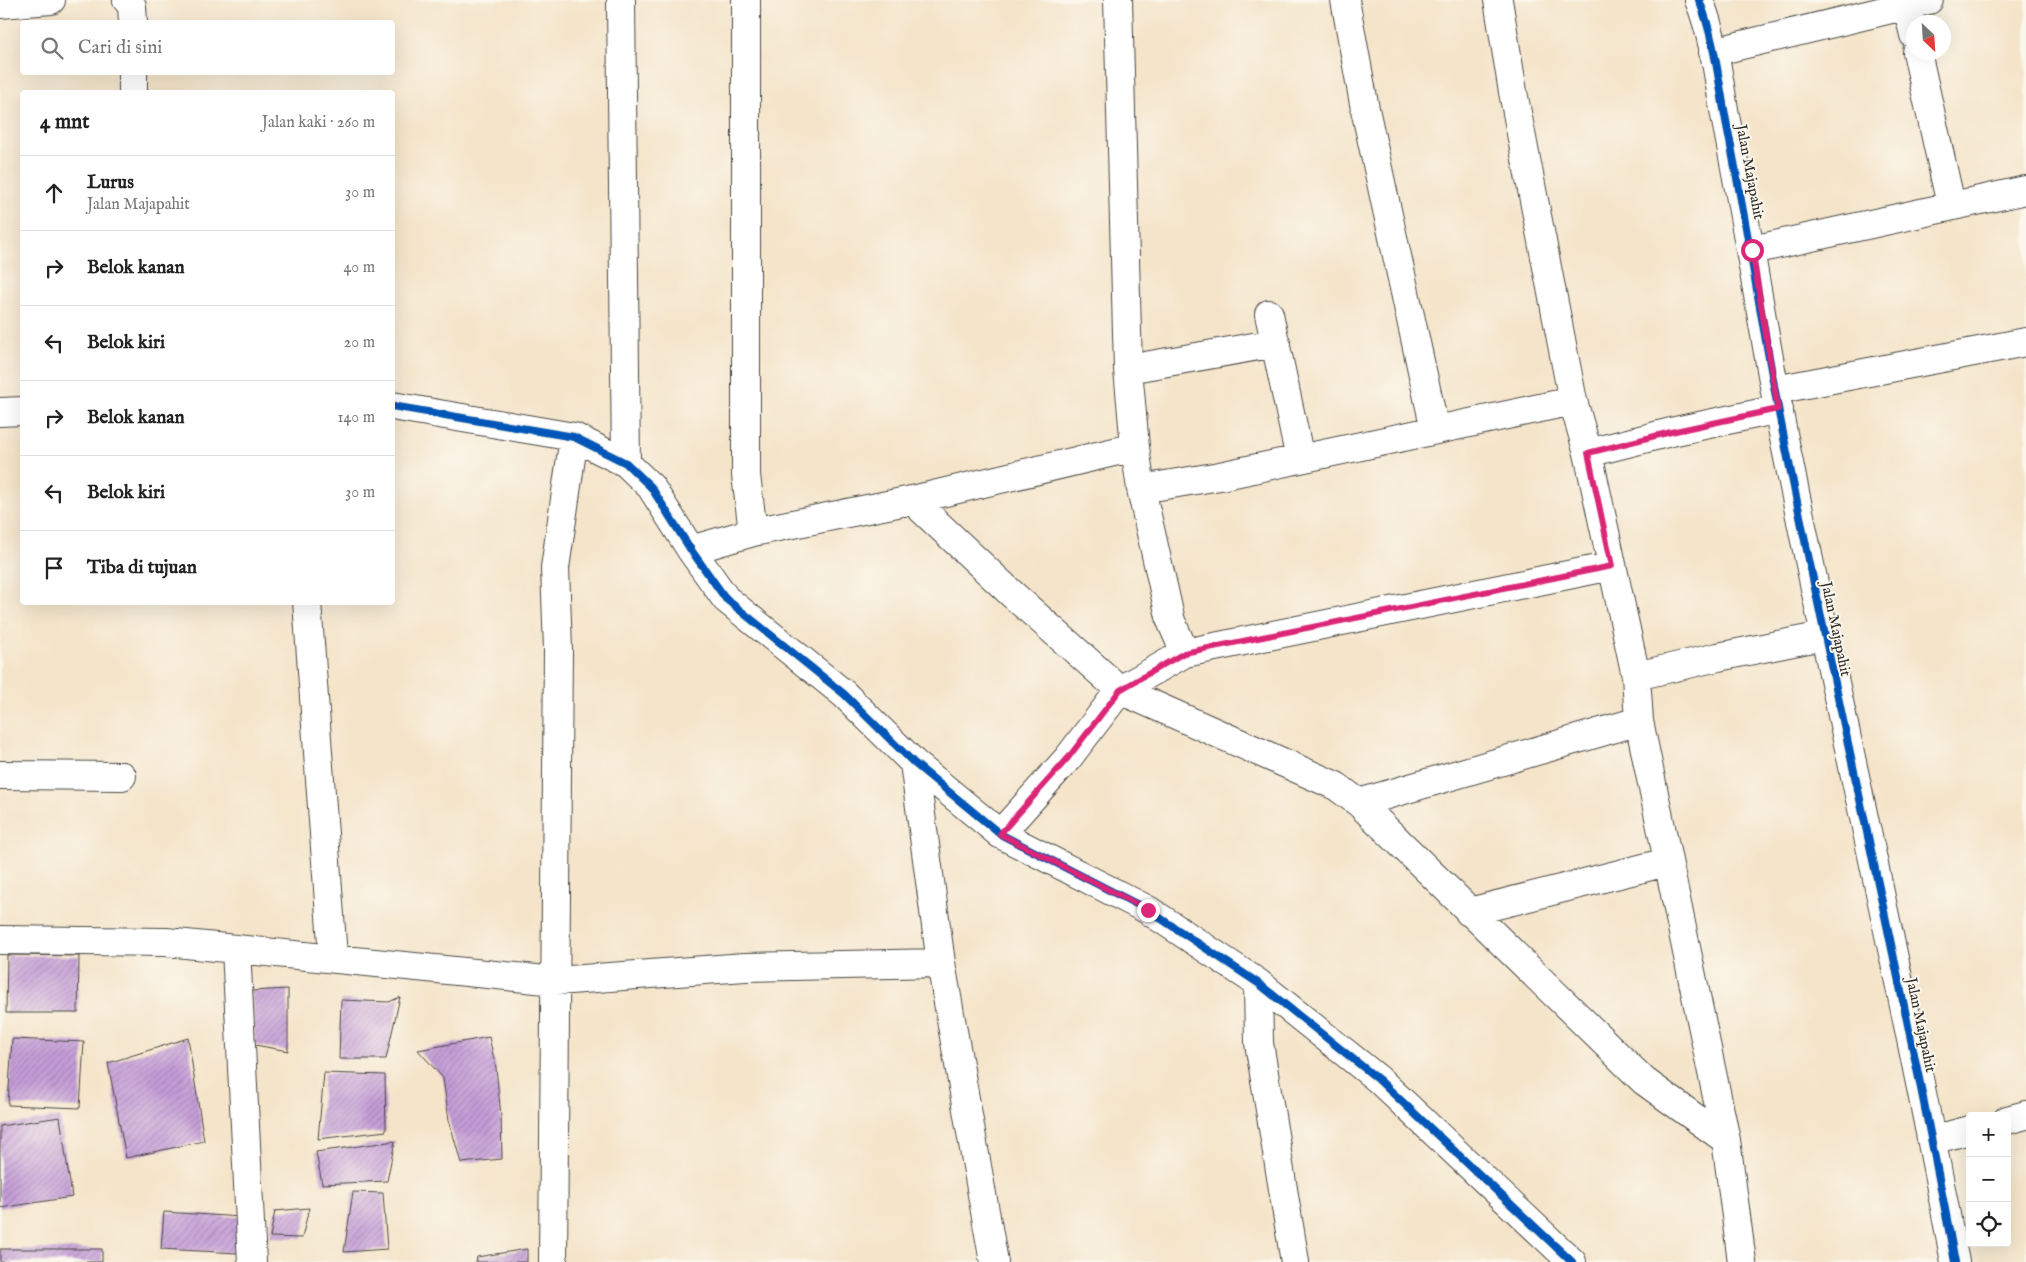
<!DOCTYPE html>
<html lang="id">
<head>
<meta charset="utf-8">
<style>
  body { margin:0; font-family:"IM FELL English",serif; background:#f6f6f6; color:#222 }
  .controls { position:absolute; right:15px; bottom:15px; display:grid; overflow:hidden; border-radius:5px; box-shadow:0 5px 20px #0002 }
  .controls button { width:45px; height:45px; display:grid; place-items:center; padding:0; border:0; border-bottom:1px solid #e0e0e0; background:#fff; color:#222; font:25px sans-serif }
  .compass { position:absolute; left:1906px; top:15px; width:45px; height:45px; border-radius:50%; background:#fff; box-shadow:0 5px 20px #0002; rotate:155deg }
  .stop { position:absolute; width:15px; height:15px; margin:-11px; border:4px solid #db2777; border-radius:50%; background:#fff }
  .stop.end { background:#db2777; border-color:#fff; box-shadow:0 1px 5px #0008 }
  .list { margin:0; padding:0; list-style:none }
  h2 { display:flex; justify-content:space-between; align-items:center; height:65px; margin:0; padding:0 20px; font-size:21px }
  h2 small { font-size:16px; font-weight:400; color:#767676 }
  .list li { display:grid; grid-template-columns:32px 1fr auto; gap:15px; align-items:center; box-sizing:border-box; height:75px; padding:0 20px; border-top:1px solid #e0e0e0 }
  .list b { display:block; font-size:19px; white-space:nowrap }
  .list p { margin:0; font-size:16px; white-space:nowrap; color:#767676 }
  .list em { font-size:16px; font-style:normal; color:#767676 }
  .icon { flex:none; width:28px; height:28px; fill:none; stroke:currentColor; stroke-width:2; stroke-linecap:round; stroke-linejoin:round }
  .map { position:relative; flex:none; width:2026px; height:1262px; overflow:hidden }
  .search { position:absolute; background:#fff; box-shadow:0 5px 20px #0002; left:20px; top:20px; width:375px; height:55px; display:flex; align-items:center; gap:12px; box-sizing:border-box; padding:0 18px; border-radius:5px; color:#767676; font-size:19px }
  .panel { position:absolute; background:#fff; box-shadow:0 5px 20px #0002; left:20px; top:90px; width:375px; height:515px; border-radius:5px }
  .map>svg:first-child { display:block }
  .building { fill:url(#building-hatch) }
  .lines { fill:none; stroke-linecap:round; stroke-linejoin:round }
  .minor-casing { stroke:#494743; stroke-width:30 }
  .tertiary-casing { stroke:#494743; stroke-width:30 }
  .minor { stroke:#fff; stroke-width:28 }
  .tertiary { stroke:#fff; stroke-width:28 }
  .cycleway-casing { stroke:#fbf7ec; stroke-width:11 }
  .cycleway { stroke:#0057b8; stroke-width:8 }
  .route { stroke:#db2777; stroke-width:6 }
  .labels { text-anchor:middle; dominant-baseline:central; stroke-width:4; stroke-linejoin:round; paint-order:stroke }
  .street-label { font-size:15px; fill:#2b2b2b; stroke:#fbf7ec }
</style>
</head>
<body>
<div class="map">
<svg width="2026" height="1262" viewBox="0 0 2026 1262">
  <defs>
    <pattern id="building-hatch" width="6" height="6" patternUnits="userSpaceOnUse" patternTransform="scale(1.25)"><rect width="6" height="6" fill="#c59dd8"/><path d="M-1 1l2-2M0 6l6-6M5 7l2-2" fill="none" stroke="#a080af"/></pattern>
  </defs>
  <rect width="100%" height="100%" fill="#fbf7ec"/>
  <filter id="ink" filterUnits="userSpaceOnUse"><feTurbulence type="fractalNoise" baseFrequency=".02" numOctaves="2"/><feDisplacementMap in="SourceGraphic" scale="10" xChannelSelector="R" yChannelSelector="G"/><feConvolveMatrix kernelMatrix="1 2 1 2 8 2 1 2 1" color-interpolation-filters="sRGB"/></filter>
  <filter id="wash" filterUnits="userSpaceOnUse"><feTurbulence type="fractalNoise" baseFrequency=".0096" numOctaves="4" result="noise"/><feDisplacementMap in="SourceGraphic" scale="20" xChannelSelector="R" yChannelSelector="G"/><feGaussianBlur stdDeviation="1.12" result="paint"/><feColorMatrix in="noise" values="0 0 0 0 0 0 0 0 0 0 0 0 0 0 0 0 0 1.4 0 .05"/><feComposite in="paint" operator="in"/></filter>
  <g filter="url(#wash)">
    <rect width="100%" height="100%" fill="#f4e4c9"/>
    <g id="blocks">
      <path class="building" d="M7,955L79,956L78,1013H6Z
        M288,989V1051L255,1045L251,991Z
        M400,997L386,1059H339L341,1000L389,1002Z
        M489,1037L496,1068L501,1116L502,1159L461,1163L449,1120L443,1078L418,1050Z
        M188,1038L204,1141L126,1158L108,1063Z
        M12,1039L84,1042L80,1108L8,1105Z
        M324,1073L385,1075L386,1131L318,1139Z
        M60,1117L72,1197L0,1208V1126Z
        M395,1141L387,1181L322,1184L316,1152Z
        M353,1192L383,1193L387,1249L344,1252Z
        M309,1208L302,1238L270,1237L275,1211Z
        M164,1212L241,1217L238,1253L161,1249Z
        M0,1249H102V1262H0Z
        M527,1249V1262H476L477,1257Z"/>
    </g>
  </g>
  <g filter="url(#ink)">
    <use href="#blocks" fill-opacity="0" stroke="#494743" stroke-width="1"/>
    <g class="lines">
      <defs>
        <path id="minor" d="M127,0L132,6L133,22
          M621,0L626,463
          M1345,0L1365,109L1435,430
          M1498,0L1513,92L1573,401L1588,453L1636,676L1639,721L1726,1140L1742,1262
          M0,4L51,0
          M1907,6L1914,35
          M1713,52L1929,0
          M1917,52L1951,205
          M133,72V92
          M1752,250L2026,190
          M1269,314L1300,459
          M1128,369L1276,343
          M1775,390L2026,342
          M392,406L574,437L626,463L651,487L691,550L726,599L844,694L914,763L1000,834L1148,910L1258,983L1378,1079L1572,1262
          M0,412L22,411
          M1588,453L1671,432L1779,409
          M1141,489L1220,476L1573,401
          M912,500L1012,594L1120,690L1336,786L1359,803L1644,1081L1726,1140
          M753,532L912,500L1135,447
          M691,550L753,532L746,475V0
          M307,602L333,957
          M1185,653L1612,566
          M1636,676L1718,657L1823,636
          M914,763L941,963L994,1262
          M0,775L122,776
          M1359,803L1639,721
          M1000,834L1068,758L1120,690L1185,653L1171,621L1141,489L1135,447L1128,369L1118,0
          M1469,912L1667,862
          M0,940L166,942L556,981L745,967L941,963
          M236,949L252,1262
          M1258,983L1259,1043L1295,1262
          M2007,1120L2026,1115
          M1932,1140L1970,1130
          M553,1262L558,649L555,568L574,437"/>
        <path id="tertiary" d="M1699,0C1715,39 1719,85 1727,126C1746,221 1761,317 1779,413C1835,696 1902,978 1955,1262"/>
      </defs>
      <use href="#minor" class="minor-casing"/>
      <use href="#tertiary" class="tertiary-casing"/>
      <use href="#minor" class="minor"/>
      <use href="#tertiary" class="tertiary"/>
      <defs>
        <path id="cycleway" d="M1699,0C1715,39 1719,85 1727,126C1746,221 1761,317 1779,413C1835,696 1902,978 1955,1262
          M392,406L574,437L626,463L651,487L691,550L726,599L844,694L914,763L1000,834L1148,910L1258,983L1378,1079L1572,1262"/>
      </defs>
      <use href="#cycleway" class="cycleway-casing"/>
      <use href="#cycleway" class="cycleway"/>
    </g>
  </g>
  <g class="lines" filter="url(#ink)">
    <path class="route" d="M1148,910L1000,834L1068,758L1120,690L1184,653L1612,566L1588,453L1671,432L1778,409L1752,250"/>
  </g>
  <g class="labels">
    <g class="street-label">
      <text transform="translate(1750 172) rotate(79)">Jalan Majapahit</text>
      <text transform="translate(1836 629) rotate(78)">Jalan Majapahit</text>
      <text transform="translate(1921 1025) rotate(78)">Jalan Majapahit</text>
    </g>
  </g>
</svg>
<div class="controls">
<button>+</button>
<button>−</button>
<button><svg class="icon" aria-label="locate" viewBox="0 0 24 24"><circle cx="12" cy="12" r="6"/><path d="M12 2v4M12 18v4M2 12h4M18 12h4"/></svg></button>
</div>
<svg class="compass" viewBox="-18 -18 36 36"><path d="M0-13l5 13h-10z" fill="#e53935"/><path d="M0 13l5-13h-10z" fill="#767676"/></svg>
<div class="stop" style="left:1752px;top:250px"></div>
<div class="stop end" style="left:1148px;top:910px"></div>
<div class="search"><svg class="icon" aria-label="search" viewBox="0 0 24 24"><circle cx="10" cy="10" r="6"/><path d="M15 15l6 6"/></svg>Cari di sini</div>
<section class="panel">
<h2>4 mnt<small>Jalan kaki · 260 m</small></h2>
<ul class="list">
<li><svg class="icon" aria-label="ahead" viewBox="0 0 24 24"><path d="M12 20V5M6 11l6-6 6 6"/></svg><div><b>Lurus</b><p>Jalan Majapahit</p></div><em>30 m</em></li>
<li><svg class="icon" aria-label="right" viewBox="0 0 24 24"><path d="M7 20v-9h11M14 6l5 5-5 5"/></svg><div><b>Belok kanan</b></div><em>40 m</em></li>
<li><svg class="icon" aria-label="left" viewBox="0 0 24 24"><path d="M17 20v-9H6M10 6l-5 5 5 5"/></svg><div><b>Belok kiri</b></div><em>20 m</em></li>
<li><svg class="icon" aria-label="right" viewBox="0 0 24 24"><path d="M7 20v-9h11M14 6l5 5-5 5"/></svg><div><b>Belok kanan</b></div><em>140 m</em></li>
<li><svg class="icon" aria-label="left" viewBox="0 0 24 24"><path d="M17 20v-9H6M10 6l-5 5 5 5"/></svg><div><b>Belok kiri</b></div><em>30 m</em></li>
<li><svg class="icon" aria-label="arrive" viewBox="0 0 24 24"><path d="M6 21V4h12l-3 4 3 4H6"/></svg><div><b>Tiba di tujuan</b></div></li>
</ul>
</section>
</div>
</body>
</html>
